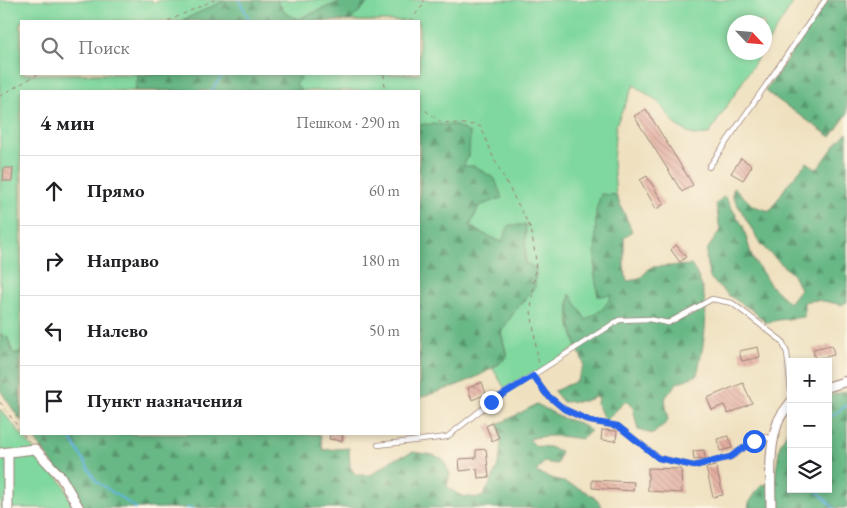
<!DOCTYPE html>
<html lang="ru">
<head>
<meta charset="utf-8">
<style>
  body { margin:0; font-family:"EB Garamond",serif; background:#f2f2f2; color:#202124 }
  .controls { position:absolute; right:15px; bottom:15px; display:grid; overflow:hidden; border-radius:0px; box-shadow:0 2px 8px #0003 }
  .controls button { width:45px; height:45px; display:grid; place-items:center; padding:0; border:0; border-bottom:1px solid #e0e0e0; background:#fff; color:#202124; font:25px sans-serif }
  .compass { position:absolute; left:727px; top:15px; width:45px; height:45px; border-radius:50%; background:#fff; box-shadow:0 2px 8px #0003; rotate:116deg }
  .stop { position:absolute; width:15px; height:15px; margin:-11px; border:4px solid #2563eb; border-radius:50%; background:#fff }
  .stop.end { background:#2563eb; border-color:#fff; box-shadow:0 1px 5px #0008 }
  .list { margin:0; padding:0; list-style:none }
  h2 { display:flex; justify-content:space-between; align-items:center; height:65px; margin:0; padding:0 20px; font-size:21px }
  h2 small { font-size:16px; font-weight:400; color:#757577 }
  .list li { display:grid; grid-template-columns:32px 1fr auto; gap:15px; align-items:center; box-sizing:border-box; height:70px; padding:0 20px; border-top:1px solid #e0e0e0 }
  .list b { display:block; font-size:19px; white-space:nowrap }
  .list em { font-size:16px; font-style:normal; color:#757577 }
  .icon { flex:none; width:28px; height:28px; fill:none; stroke:currentColor; stroke-width:2; stroke-linecap:round; stroke-linejoin:round }
  .map { position:relative; flex:none; width:847px; height:508px; overflow:hidden }
  .search { position:absolute; background:#fff; box-shadow:0 2px 8px #0003; left:20px; top:20px; width:400px; height:55px; display:flex; align-items:center; gap:12px; box-sizing:border-box; padding:0 18px; border-radius:0px; color:#757577; font-size:19px }
  .panel { position:absolute; background:#fff; box-shadow:0 2px 8px #0003; left:20px; top:90px; width:400px; height:345px; border-radius:0px }
  .map>svg:first-child { display:block }
  .green { fill:#7fd89e; stroke:#647c64 }
  .forest { fill:url(#forest-firs); stroke:#586c58 }
  .lines { fill:none; stroke-linecap:round; stroke-linejoin:round }
  .stream { stroke:#61b4dd; stroke-width:2 }
  .building { fill:url(#building-back-hatch) }
  .lane-casing { stroke:#9c8076; stroke-width:6 }
  .street-casing { stroke:#9c8076; stroke-width:11 }
  .path { stroke:#9c8076; stroke-width:1; stroke-dasharray:4 4; stroke-linecap:butt }
  .lane { stroke:#fff; stroke-width:4.5 }
  .street { stroke:#fff; stroke-width:9 }
  .route { stroke:#2563eb; stroke-width:6 }
</style>
</head>
<body>
<div class="map">
<svg width="847" height="508" viewBox="0 0 847 508">
  <defs>
    <pattern id="forest-firs" width="22" height="20" patternUnits="userSpaceOnUse" patternTransform="scale(1.25)"><rect width="22" height="20" fill="#67b885"/><path d="M5 1l3.5 6h-7zM16 11l3.5 6h-7z" fill="#57956d"/></pattern>
    <pattern id="building-back-hatch" width="6" height="6" patternUnits="userSpaceOnUse" patternTransform="scale(1.25)"><rect width="6" height="6" fill="#e4afa1"/><path d="M-1 5l2 2M0 0l6 6M5-1l2 2" fill="none" stroke="#bb8e83"/></pattern>
  </defs>
  <rect width="100%" height="100%" fill="#fcf5e5"/>
  <filter id="ink" filterUnits="userSpaceOnUse"><feTurbulence type="fractalNoise" baseFrequency=".02" numOctaves="2"/><feDisplacementMap in="SourceGraphic" scale="10" xChannelSelector="R" yChannelSelector="G"/><feConvolveMatrix kernelMatrix="1 2 1 2 8 2 1 2 1" color-interpolation-filters="sRGB"/></filter>
  <filter id="wash" filterUnits="userSpaceOnUse"><feTurbulence type="fractalNoise" baseFrequency=".0096" numOctaves="4" result="noise"/><feDisplacementMap in="SourceGraphic" scale="20" xChannelSelector="R" yChannelSelector="G"/><feGaussianBlur stdDeviation="1.12" result="paint"/><feColorMatrix in="noise" values="0 0 0 0 0 0 0 0 0 0 0 0 0 0 0 0 0 1.4 0 .05"/><feComposite in="paint" operator="in"/></filter>
  <g filter="url(#wash)">
    <rect width="100%" height="100%" fill="#efe1c0"/>
    <path class="green" d="M0,0H152L153,3L161,0H226L181,21H21V74H139L135,91H21V352L13,354L8,338L0,334Z
      M277,0H344L298,19L285,14Z
      M371,0H795L765,47L764,22H734V52L761,53L709,134L693,135L677,126L658,102L634,85L616,125L613,162L616,195H601L595,275L598,296L613,294L604,309L586,321L570,296C566,313 570,330 577,347L507,392L493,369L507,356L501,332L514,312L527,297L525,225L502,242L479,232L470,226L479,206L463,167L424,124L419,126V91H301L296,85L303,74H419V21H350Z
      M0,409L64,485L73,508H0Z"/>
    <path class="forest" d="M226,0H277L285,13L298,19L344,0H371L350,21H181Z
      M828,0H847V114L831,137L765,91Z
      M139,74H303L296,85L301,91H135Z
      M424,124L455,125L470,133L469,156L463,166H474L495,179L502,198L479,206L470,226L479,232L502,242L509,225H526L525,263L536,268L535,287L514,312L501,332L507,357C480,380 452,387 419,398V126Z
      M847,133V302L841,305C828,302 817,298 804,302V317L778,320L766,323L752,310L728,295L710,278L706,260L707,250L720,230L716,204L724,196L743,226L752,257L771,286L789,303L800,289L793,275L761,245L732,195L734,187L753,206L770,211L787,185L807,162L817,169C827,158 835,142 847,133Z
      M601,194L616,195L632,231L624,238V267L627,281L639,279L651,267L691,265C714,296 705,339 697,375L677,383L665,398L668,421L653,434L638,430L633,408L626,401L605,421L597,404L598,396L584,401L563,402L554,391L577,381L584,364C574,340 566,321 570,294L586,320L603,309L612,295L598,296L595,275L596,210Z
      M0,334L8,338L13,354L21,352V421L0,390Z
      M847,391V508H748L749,503L761,485L774,484L780,445L791,424V489H828V396Z
      M537,404L562,418L579,423L591,431L581,439C563,436 548,434 529,439L536,446L549,447L561,451L557,464L544,462L536,472C558,482 590,486 603,508H85L31,434H320L323,450L349,448L350,467L356,475H371L392,460L413,452L433,455L443,459L450,474L447,486C458,497 467,498 482,497C498,472 505,453 498,423L503,422Z"/>
    <g class="lines">
      <path class="stream" d="M239,0L250,21
        M211,91L223,74
        M828,419L847,405
        M68,434L96,481L136,508
        M815,489L834,508
        M187,508H193"/>
    </g>
    <g id="blocks">
      <path class="building" d="M646,109L693,185L682,192L634,116Z
        M741,158L752,166L743,180L731,173Z
        M4,168H13L12,181H3Z
        M647,176L664,204L656,209L640,180Z
        M676,245L686,257L680,262L671,250Z
        M832,345L834,355L815,359L813,349Z
        M758,347L760,357L742,361L739,351Z
        M482,382L486,394L472,400L468,388Z
        M743,383L752,403L728,414L724,405L712,410L707,398Z
        M492,423L499,438L492,441L486,426Z
        M602,430L617,431L616,441L601,440Z
        M330,434H343L342,441L329,439Z
        M729,436L732,448L720,451L717,439Z
        M486,449L489,477L478,478L477,469L460,471L459,459L476,458V450Z
        M704,450L705,459L694,460L693,451Z
        M716,466L723,495L713,497L706,468Z
        M648,468L681,469L682,493L648,491Z
        M592,480L634,482L633,491L592,488Z"/>
    </g>
  </g>
  <g filter="url(#ink)">
    <use href="#blocks" fill-opacity="0" stroke="#9c8076" stroke-width="1"/>
    <g class="lines">
      <defs>
        <path id="lane" d="M709,167L825,0
          M533,376L546,394L564,409L590,421L618,426L659,458L694,466L731,457L754,441L765,437L773,439
          M378,445L447,437L491,402L619,320L649,319L668,323L712,299L732,303L782,341L787,353L791,392"/>
        <path id="street" d="M828,387L847,381
          M0,453L35,449L61,477L79,508
          M8,508V453
          M771,508C771,480 768,448 778,422C780,415 787,408 791,402"/>
      </defs>
      <use href="#lane" class="lane-casing"/>
      <use href="#street" class="street-casing"/>
      <path class="path" d="M168,21L214,0
        M410,21L424,4V0
        M384,74L385,91
        M0,96L38,74
        M419,106L441,122L475,125L481,127L494,159L531,229L536,261L531,311L539,366
        M0,402L21,431
        M23,434L29,441"/>
      <use href="#lane" class="lane"/>
      <use href="#street" class="street"/>
    </g>
  </g>
  <g class="lines" filter="url(#ink)">
    <path class="route" d="M491,402L533,376L546,394L564,409L590,421L618,426L658,458L694,466L730,457L754,441"/>
  </g>
</svg>
<div class="controls">
<button>+</button>
<button>−</button>
<button><svg class="icon" aria-label="layers" viewBox="0 0 24 24"><path d="M12 4l9 5-9 5-9-5zM3 14l9 5 9-5"/></svg></button>
</div>
<svg class="compass" viewBox="-18 -18 36 36"><path d="M0-13l5 13h-10z" fill="#e53935"/><path d="M0 13l5-13h-10z" fill="#757577"/></svg>
<div class="stop" style="left:754px;top:441px"></div>
<div class="stop end" style="left:491px;top:402px"></div>
<div class="search"><svg class="icon" aria-label="search" viewBox="0 0 24 24"><circle cx="10" cy="10" r="6"/><path d="M15 15l6 6"/></svg>Поиск</div>
<section class="panel">
<h2>4 мин<small>Пешком · 290 m</small></h2>
<ul class="list">
<li><svg class="icon" aria-label="ahead" viewBox="0 0 24 24"><path d="M12 20V5M6 11l6-6 6 6"/></svg><div><b>Прямо</b></div><em>60 m</em></li>
<li><svg class="icon" aria-label="right" viewBox="0 0 24 24"><path d="M7 20v-9h11M14 6l5 5-5 5"/></svg><div><b>Направо</b></div><em>180 m</em></li>
<li><svg class="icon" aria-label="left" viewBox="0 0 24 24"><path d="M17 20v-9H6M10 6l-5 5 5 5"/></svg><div><b>Налево</b></div><em>50 m</em></li>
<li><svg class="icon" aria-label="arrive" viewBox="0 0 24 24"><path d="M6 21V4h12l-3 4 3 4H6"/></svg><div><b>Пункт назначения</b></div></li>
</ul>
</section>
</div>
</body>
</html>
